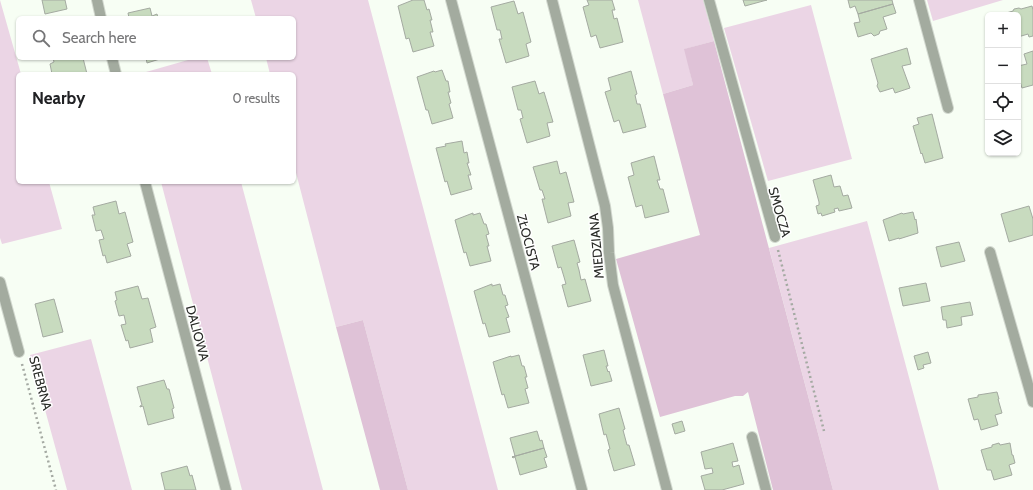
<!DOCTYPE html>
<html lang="en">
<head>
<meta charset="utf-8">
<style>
  body { margin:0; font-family:Cabin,sans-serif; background:#f6f6f6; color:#202124 }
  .controls { position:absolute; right:12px; top:12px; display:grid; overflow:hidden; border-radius:6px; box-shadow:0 1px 3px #0004 }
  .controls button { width:36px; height:36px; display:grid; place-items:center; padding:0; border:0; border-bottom:1px solid #e0e0e0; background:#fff; color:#202124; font:20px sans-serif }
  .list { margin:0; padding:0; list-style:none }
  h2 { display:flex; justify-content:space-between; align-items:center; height:52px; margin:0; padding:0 16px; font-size:17px }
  h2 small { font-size:13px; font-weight:400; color:#757577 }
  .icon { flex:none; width:22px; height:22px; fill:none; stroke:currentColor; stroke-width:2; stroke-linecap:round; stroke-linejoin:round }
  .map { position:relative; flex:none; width:1033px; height:490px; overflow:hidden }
  .search { position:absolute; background:#fff; box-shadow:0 1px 3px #0004; left:16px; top:16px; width:280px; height:44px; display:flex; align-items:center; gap:10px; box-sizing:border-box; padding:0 14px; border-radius:6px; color:#757577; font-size:15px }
  .panel { position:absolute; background:#fff; box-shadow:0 1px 3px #0004; left:16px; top:72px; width:280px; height:112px; border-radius:6px }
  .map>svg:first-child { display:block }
  .green { fill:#ebd5e5 }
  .forest { fill:#dfc2d7 }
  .building { fill:#c8dbbf; stroke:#a4aaa1 }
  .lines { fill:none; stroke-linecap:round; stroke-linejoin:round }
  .minor-casing { stroke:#d2d8cf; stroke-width:12 }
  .path { stroke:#a5aaa3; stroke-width:2.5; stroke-dasharray:2 3; stroke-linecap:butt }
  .minor { stroke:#a3ab9f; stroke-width:10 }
  .labels { text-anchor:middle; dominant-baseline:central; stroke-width:3; stroke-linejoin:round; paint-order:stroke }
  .street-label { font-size:13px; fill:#2a2c28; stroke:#fff }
</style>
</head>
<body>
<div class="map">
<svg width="1033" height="490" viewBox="0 0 1033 490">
  <rect width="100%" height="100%" fill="#f7fef4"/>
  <path class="green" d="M0,0L21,74H18V182H49L62,229L2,244L0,238Z
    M251,0H368L498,490H408L363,320L336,327L294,165V74H270L266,58H294V18H256Z
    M638,0H703L714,41L685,49L693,85L663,94Z
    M927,0H1003L933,21Z
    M811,5L852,159L768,181L724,28Z
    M195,58H207L212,74H139Z
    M161,182H241L323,490H242Z
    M867,221L935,474L939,490H833L769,248Z
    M91,339L132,490H67L30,355Z"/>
  <path class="forest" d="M714,41L833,490H773L748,392L743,396H735L660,417L616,259L700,235L663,94L693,85L684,49Z
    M363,320L408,490H380L336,327Z"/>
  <path class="building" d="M42,0H65L67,9L45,14Z
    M413,0H424L427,10L429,9L432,20H430L433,32H430L434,46L413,52L409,38L406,39L398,6Z
    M587,0H612L615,10H612L614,19L617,18L623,42L600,48L596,35L591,37L583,7L589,5Z
    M743,0H767L745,6Z
    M848,0H892L893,4L858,14L855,6L850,8Z
    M514,1L518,14L523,12L531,42L526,44L529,56L506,63L499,39H502L500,30H497L491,7Z
    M893,4L896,13L883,17L887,29L880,31L879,34L874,36L871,33L858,37L854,23L860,22L858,14Z
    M1032,6L1033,10V36L1029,37L1028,34L1018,37V15L1003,14L1013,11L1014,9L1019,8L1021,9Z
    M150,8L152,16L157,14L158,18H129L128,13Z
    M907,48L911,64L902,66L910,88L895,93L893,88L880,92L877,86L878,83L871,59Z
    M1033,51V85L1022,88L1018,75V66L1027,64L1024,54Z
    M53,58H83L87,74H52L50,64L54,62Z
    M146,58H163L147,63Z
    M442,70L446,81H448L450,92H448L451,103L449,104L453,118L432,124L428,110H426L417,77L434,71L435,72Z
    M631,71L637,94L635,95L637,104H640L646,127L623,133L619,120L614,122L605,92L611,90L608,78Z
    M535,81L539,94L544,92L553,122L547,123L550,136L527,143L520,119L523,118L521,110H518L512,87Z
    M932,114L943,158L925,163L922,153L921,154L913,126L919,124L917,118Z
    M462,141L464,153L467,152L469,163H467L471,175H468L472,189L451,195L447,181L445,182L436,148L446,146L445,144Z
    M654,156L660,180H657L660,189H663L669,212L645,218L642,205L636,207L628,177L634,175L631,163Z
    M557,161L560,174L566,172L574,202L568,203L571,216L548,223L542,199H545L542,190H540L533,167Z
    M831,175L834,187L840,186L843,196L848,195L852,208L839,211L838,208L834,209L835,212L822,216L821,213L818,214L816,206L819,205V202L813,180Z
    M116,201L119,214L125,212L133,242L127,244L131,256L107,263L105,255L103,256L99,240L104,239L101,230L96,231L92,215H95L93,207Z
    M1029,206L1033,219V235L1009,242L1001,214Z
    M913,212L915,220L916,219L918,233L899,239V238L889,241L883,220L902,213L903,214Z
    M473,213V215L480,213L484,224H486L489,234L486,235L489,246H487L491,261L470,266L466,252L464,253L455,220Z
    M574,240L580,262L577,263L579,270L581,280L585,279L591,301L568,307L562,285L566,284L564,277L561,267L558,268L552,246Z
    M959,242L965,261L941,267L936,247Z
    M926,283L930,301L903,306L899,288Z
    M492,284V286L500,284L503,295H505L508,305L505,306L509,317L506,318L510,332L489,337L485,323L483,324L474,291Z
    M138,286L142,299L148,298L156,327L150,329L153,342L130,348L128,340L126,341L121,325L126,324L124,315L119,316L115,301L117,300L115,292Z
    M54,299L63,332L43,337L35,304Z
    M970,302L973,315L961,317L962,325L947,328L946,320H943L941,307Z
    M604,350L608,366H606L608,372L609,371L612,381L591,386L583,355Z
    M928,352L931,363L923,365L924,368L918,370L914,356Z
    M519,355L522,366H524L527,377H525L528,388L525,389L529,403L508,408L504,394L502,395L493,362L511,356V357Z
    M164,380L167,389H169L174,408L172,409L174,418L148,425L143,406L140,407V406L142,405L137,387Z
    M997,392L999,399H998L1002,413L995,415L998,425L981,430L978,419L974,420L968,399L978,397V395Z
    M619,408L625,429L623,430L627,445H629L635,465L614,471L608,450L610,449L606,434L604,435L599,414Z
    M682,421L685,431L675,434L672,424Z
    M537,431L540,441L542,440L544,448L512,457L515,456L510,438Z
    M733,443L738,461L732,462L733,467L739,465L744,484L722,490H705L701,476L713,473L712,468L705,469L701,452Z
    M999,443L1000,445L1010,443L1012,455H1013L1015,463L1009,465L1012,475L994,480L991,470H987L981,450L992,447V445Z
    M544,448L547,457L544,458L547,467L520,475L515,457L513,458L512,457Z
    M187,466L190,476L192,475L196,490H165L161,473Z"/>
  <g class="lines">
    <defs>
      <path id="minor" d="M97,0L101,18
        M451,0L582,490
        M552,0L605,206L608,228L609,253L613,285L667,490
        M709,0L775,237
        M919,0L948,108
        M112,58L116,74
        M145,182L226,490
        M990,252L1033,402
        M0,282L19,352
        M752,437L766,490"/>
    </defs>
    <use href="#minor" class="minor-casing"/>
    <path class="path" d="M778,250L824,431
      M22,364L56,490"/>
    <use href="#minor" class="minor"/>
  </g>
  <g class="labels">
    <g class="street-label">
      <text transform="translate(780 212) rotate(74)">SMOCZA</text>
      <text transform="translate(529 242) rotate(75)">ZŁOCISTA</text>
      <text transform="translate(596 246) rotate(-95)">MIEDZIANA</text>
      <text transform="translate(198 333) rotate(75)">DALIOWA</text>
      <text transform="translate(41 383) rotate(75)">SREBRNA</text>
    </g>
  </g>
</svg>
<div class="controls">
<button>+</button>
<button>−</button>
<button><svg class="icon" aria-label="locate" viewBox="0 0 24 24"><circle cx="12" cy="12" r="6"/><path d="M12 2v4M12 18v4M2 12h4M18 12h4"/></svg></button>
<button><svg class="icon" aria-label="layers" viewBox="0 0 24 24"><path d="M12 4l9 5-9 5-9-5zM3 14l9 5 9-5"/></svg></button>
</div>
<div class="search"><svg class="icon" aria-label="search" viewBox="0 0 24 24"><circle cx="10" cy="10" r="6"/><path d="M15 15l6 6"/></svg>Search here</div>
<section class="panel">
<h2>Nearby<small>0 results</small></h2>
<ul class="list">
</ul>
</section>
</div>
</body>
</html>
